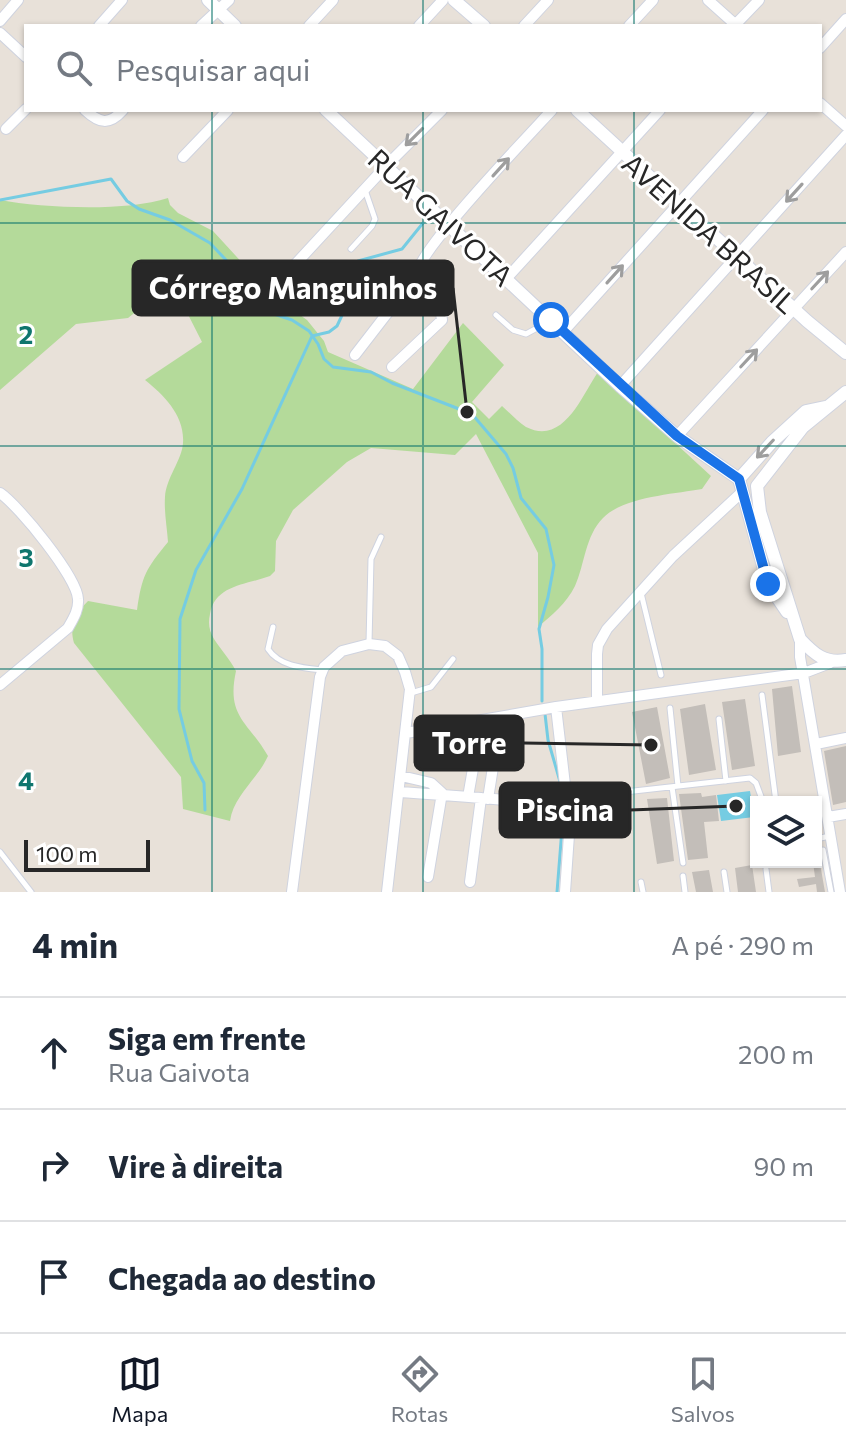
<!DOCTYPE html>
<html lang="pt">
<head>
<meta charset="utf-8">
<style>
  body { margin:0; font-family:Commissioner,sans-serif; background:#f2f2f3; color:#1f2937 }
  .controls { position:absolute; right:24px; bottom:24px; display:grid; overflow:hidden; border-radius:0px; box-shadow:0 2px 6px #0004 }
  .controls button { width:72px; height:72px; display:grid; place-items:center; padding:0; border:0; border-bottom:2px solid #e0e1e3; background:#fff; color:#1f2937; font:40px sans-serif }
  .scale { position:absolute; left:24px; bottom:20px; width:126px; box-sizing:border-box; padding-left:8px; border:4px solid #272727; border-top:0; font-size:22px; line-height:28px; white-space:nowrap; color:#272727; -webkit-text-stroke:6px #fff; paint-order:stroke }
  .stop { position:absolute; width:24px; height:24px; margin:-18px; border:6px solid #1a73e8; border-radius:50%; background:#fff }
  .stop.end { background:#1a73e8; border-color:#fff; box-shadow:0 2px 8px #0008 }
  .list { margin:0; padding:0; list-style:none }
  h2 { display:flex; justify-content:space-between; align-items:center; height:104px; margin:0; padding:0 32px; font-size:34px }
  h2 small { font-size:26px; font-weight:400; color:#747a83 }
  .list li { display:grid; grid-template-columns:52px 1fr auto; gap:24px; align-items:center; box-sizing:border-box; height:112px; padding:0 32px; border-top:2px solid #e0e1e3 }
  .list b { display:block; font-size:30px; white-space:nowrap }
  .list p { margin:0; font-size:26px; white-space:nowrap; color:#747a83 }
  .list em { font-size:26px; font-style:normal; color:#747a83 }
  .icon { flex:none; width:44px; height:44px; fill:none; stroke:currentColor; stroke-width:2; stroke-linecap:round; stroke-linejoin:round }
  .map { position:relative; flex:none; width:846px; height:892px; overflow:hidden }
  .search { position:absolute; background:#fff; box-shadow:0 2px 6px #0004; left:24px; right:24px; top:24px; height:88px; display:flex; align-items:center; gap:20px; box-sizing:border-box; padding:0 28px; border-radius:0px; color:#747a83; font-size:30px }
  .sheet { height:440px; background:#fff }
  nav { display:flex; justify-content:space-around; align-items:center; box-sizing:border-box; height:112px; border-top:2px solid #e0e1e3; background:#fff; font-size:22px; color:#747a83 }
  nav a { display:grid; justify-items:center; gap:4px }
  nav .on { color:#111827 }
  .map>svg:first-child { display:block }
  .green { fill:#b4da9a }
  .water { fill:#75cce2 }
  .lines { fill:none; stroke-linecap:round; stroke-linejoin:round }
  .stream { stroke:#75cce2; stroke-width:3 }
  .building { fill:#c3beb9 }
  .service-casing { stroke:#cfd3df; stroke-width:7 }
  .minor-casing { stroke:#cfd3df; stroke-width:12 }
  .tertiary-casing { stroke:#cfd3df; stroke-width:14 }
  .service { stroke:#fff; stroke-width:5 }
  .minor { stroke:#fff; stroke-width:10 }
  .tertiary { stroke:#fff; stroke-width:12 }
  .oneway { stroke:#9e9e9e }
  .route { stroke:#1a73e8; stroke-width:10 }
  .grid { fill:none; stroke:#0f766e; stroke-width:2; stroke-opacity:0.55 }
  .labels { text-anchor:middle; dominant-baseline:central; stroke-width:6; stroke-linejoin:round; paint-order:stroke }
  .street-label { font-size:28px; fill:#272727; stroke:#fff }
  .grid-label { font-size:26px; text-anchor:middle; font-weight:bold; fill:#0f766e; stroke:#fff; stroke-width:6; stroke-linejoin:round; paint-order:stroke }
  .leader { fill:none; stroke:#272727; stroke-width:3 }
  .callout-dot { fill:#272727; stroke:#fff; stroke-width:3 }
  .callout { fill:#272727; stroke:#272727; stroke-width:3 }
  .callout-label { font-size:30px; text-anchor:middle; font-weight:bold; fill:#fff }
</style>
</head>
<body>
<div class="map">
<svg width="846" height="892" viewBox="0 0 846 892">
  <rect width="100%" height="100%" fill="#e8e1d9"/>
  <path class="green" d="M168,198L170,205L178,213L213,231L258,280L271,286L289,307L307,320L324,341L328,352L413,389L463,323L504,365L472,402L489,419L502,406C510,413 518,422 526,427C564,446 582,395 598,372L711,476L702,489C674,494 623,497 603,518C585,536 585,564 575,586C566,604 552,615 538,627V553L476,434L455,455L371,448L347,462L293,510L276,541L275,571L270,576C246,585 215,585 210,614C208,623 209,631 214,639C221,650 229,658 236,671C226,717 248,721 268,756C257,780 234,795 230,821L183,809L181,777L74,643C69,625 75,614 88,601L137,610C142,575 146,569 168,542C167,527 164,512 165,497C166,478 182,460 183,443C185,416 164,395 145,380L202,342L172,283L128,318L76,324L0,390V200C43,208 126,212 168,198Z"/>
  <path class="water" d="M750,791L754,817L721,821L717,795Z"/>
  <g class="lines">
    <path class="stream" d="M0,200L111,179L127,201L139,209L170,220L210,243L241,276L253,307L292,320L309,331L318,344L324,359L333,367L371,372L392,383L472,414L506,454L513,468L521,498L546,529L554,565L548,597L539,629L542,649V701
      M312,336L329,332L337,326L351,296L350,275L358,261L402,249L423,223
      M545,714L548,740L561,785
      M205,810L204,783L192,761L179,709L180,619L196,570L242,489L312,336
      M557,892L563,816"/>
  </g>
  <path class="building" d="M792,686L801,752L778,756L772,689Z
    M745,699L755,766L732,770L722,702Z
    M705,704L716,770L689,775L680,709Z
    M657,707L670,778L646,784L632,712Z
    M846,746V802L833,805L824,751Z
    M701,793L702,797L716,795L719,821L704,822L708,858L688,860L679,794Z
    M667,798L674,861L657,864L647,799Z
    M816,852H818L825,892H817L816,884L799,887L797,879L815,877L813,862H816Z
    M752,865L756,892H738L735,868Z
    M709,870L713,892H696L692,872Z"/>
  <g class="lines">
    <defs>
      <path id="service" d="M351,249L372,226L375,219L365,190
        M496,315L513,330L526,334L550,321
        M641,593L661,675
        M273,627L268,649C279,666 303,668 322,670
        M369,643L371,559L381,537
        M411,693L431,687L453,659
        M762,695L776,802
        M670,708L678,786
        M719,719L726,781
        M672,787L683,863
        M616,793L750,778L756,783L763,802
        M816,839L830,836
        M823,850L831,892
        M0,852L31,892
        M766,869L769,892
        M724,872L727,892
        M683,876L685,892
        M641,882L643,892"/>
      <path id="minor" d="M708,0L737,26
        M0,21L18,0
        M99,26L122,0
        M201,26L229,0
        M309,26L333,0
        M419,26L443,0
        M524,26L548,0
        M629,26L653,0
        M734,26L759,0
        M0,33L26,57
        M820,48L846,19
        M820,103L846,126
        M85,110C99,123 109,126 123,110
        M6,129L26,109
        M183,157L228,110
        M506,279L660,110
        M277,284L387,165L442,110
        M563,332L763,110
        M355,355L389,311L424,286
        M392,367L442,320L441,313C436,305 417,280 418,271C421,248 530,134 552,110
        M620,386L846,135
        M677,436L846,252
        M0,493C19,506 77,577 78,599C79,610 73,619 68,628L0,685
        M800,639V657L840,892
        M597,701V654L598,645L607,629L673,556L741,493
        M556,707L568,811L569,835L565,892
        M406,733L556,707L804,673L830,663
        M816,744L846,738
        M401,776L431,783L442,793
        M399,792C434,794 469,797 505,800
        M468,797L478,740
        M488,799L496,748
        M828,817L846,814
        M428,877L442,793
        M470,882L481,798
        M292,892L320,677L324,667L342,651L369,644L385,646L398,656L405,672L410,689L387,892"/>
      <path id="tertiary" d="M208,0L235,26
        M454,0L484,26
        M326,110L620,386L677,436L739,479
        M577,110L807,321L846,353
        M846,392L803,427L757,486L760,512L800,639C814,654 825,664 846,660
        M787,612L768,584L739,479L772,442L806,411L825,407"/>
    </defs>
    <use href="#service" class="service-casing"/>
    <use href="#minor" class="minor-casing"/>
    <use href="#tertiary" class="tertiary-casing"/>
    <use href="#service" class="service"/>
    <use href="#minor" class="minor"/>
    <use href="#tertiary" class="tertiary"/>
  </g>
  <defs><path id="oneway-shaft" d="M-6 0H5M1.5-3L5.5 0L1.5 3" fill="none" stroke-width="1.6" stroke-linecap="round" stroke-linejoin="round" transform="scale(2)"/></defs>
  <g class="oneway">
    <use href="#oneway-shaft" transform="translate(414 137) rotate(135)"/>
    <use href="#oneway-shaft" transform="translate(501 167) rotate(-48)"/>
    <use href="#oneway-shaft" transform="translate(794 193) rotate(132)"/>
    <use href="#oneway-shaft" transform="translate(615 274) rotate(-48)"/>
    <use href="#oneway-shaft" transform="translate(820 280) rotate(-47)"/>
    <use href="#oneway-shaft" transform="translate(749 358) rotate(-47)"/>
    <use href="#oneway-shaft" transform="translate(765 449) rotate(133)"/>
  </g>
  <g class="lines">
    <path class="route" d="M551,320L677,436L739,479L768,584"/>
  </g>
  <path class="grid" d="M212,0V26M423,0V26M634,0V26M212,110V892M423,110V892M634,110V892M0,223H846M0,446H846M0,669H846"/>
  <g class="labels">
    <g class="street-label">
      <text transform="translate(441 217) rotate(43)">RUA GAIVOTA</text>
      <text transform="translate(710 233) rotate(42)">AVENIDA BRASIL</text>
    </g>
  </g>
  <g class="grid-label">
    <text x="26" y="344">2</text>
    <text x="26" y="567">3</text>
    <text x="26" y="790">4</text>
  </g>
  <path class="leader" d="M467 412L453 288M651 745L523 743M736 806L630 810"/>
  <g class="callout-dot">
    <circle cx="467" cy="412" r="8"/>
    <circle cx="651" cy="745" r="8"/>
    <circle cx="736" cy="806" r="8"/>
  </g>
  <g class="callout">
    <rect x="133" y="261" width="320" height="54" rx="8"/>
    <rect x="415" y="716" width="108" height="54" rx="8"/>
    <rect x="500" y="783" width="130" height="54" rx="8"/>
  </g>
  <g class="callout-label">
    <text x="293" y="299">Córrego Manguinhos</text>
    <text x="469" y="754">Torre</text>
    <text x="565" y="821">Piscina</text>
  </g>
</svg>
<div class="controls">
<button><svg class="icon" aria-label="layers" viewBox="0 0 24 24"><path d="M12 4l9 5-9 5-9-5zM3 14l9 5 9-5"/></svg></button>
</div>
<div class="scale">100 m</div>
<div class="stop" style="left:551px;top:320px"></div>
<div class="stop end" style="left:768px;top:584px"></div>
<div class="search"><svg class="icon" aria-label="search" viewBox="0 0 24 24"><circle cx="10" cy="10" r="6"/><path d="M15 15l6 6"/></svg>Pesquisar aqui</div>
</div>
<section class="sheet">
<h2>4 min<small>A pé · 290 m</small></h2>
<ul class="list">
<li><svg class="icon" aria-label="ahead" viewBox="0 0 24 24"><path d="M12 20V5M6 11l6-6 6 6"/></svg><div><b>Siga em frente</b><p>Rua Gaivota</p></div><em>200 m</em></li>
<li><svg class="icon" aria-label="right" viewBox="0 0 24 24"><path d="M7 20v-9h11M14 6l5 5-5 5"/></svg><div><b>Vire à direita</b></div><em>90 m</em></li>
<li><svg class="icon" aria-label="arrive" viewBox="0 0 24 24"><path d="M6 21V4h12l-3 4 3 4H6"/></svg><div><b>Chegada ao destino</b></div></li>
</ul>
</section>
<nav>
<a class="on"><svg class="icon" aria-label="map" viewBox="0 0 24 24"><path d="M3 6l6-2 6 2 6-2v14l-6 2-6-2-6 2zM9 4v14M15 6v14"/></svg>Mapa</a>
<a><svg class="icon" aria-label="directions" viewBox="0 0 24 24"><path d="M12 3l9 9-9 9-9-9zM9 14v-3h6M13 9l2 2-2 2"/></svg>Rotas</a>
<a><svg class="icon" aria-label="saved" viewBox="0 0 24 24"><path d="M7 4h10v16l-5-4-5 4z"/></svg>Salvos</a>
</nav>
</body>
</html>
